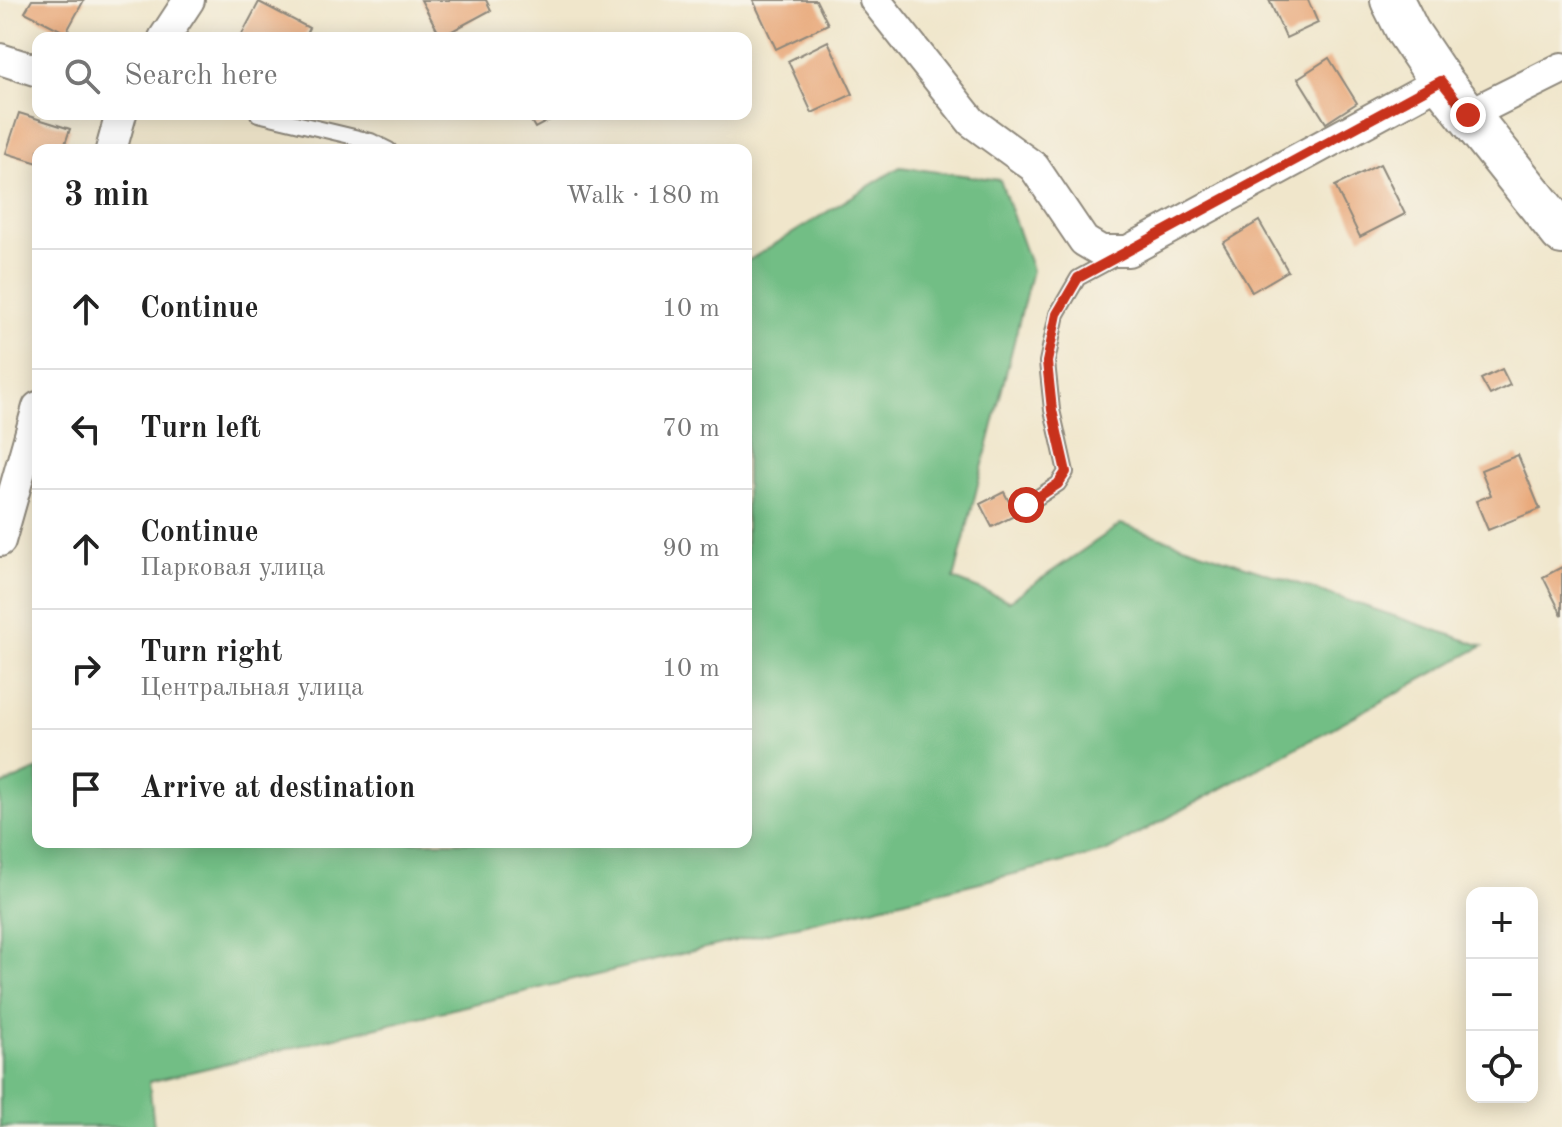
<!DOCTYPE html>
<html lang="en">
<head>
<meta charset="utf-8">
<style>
  body { margin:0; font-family:"Old Standard TT",serif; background:#f6f6f6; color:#222 }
  .controls { position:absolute; right:24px; bottom:24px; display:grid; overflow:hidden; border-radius:16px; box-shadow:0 4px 20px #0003 }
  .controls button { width:72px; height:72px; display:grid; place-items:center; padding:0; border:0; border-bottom:2px solid #e0e0e0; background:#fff; color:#222; font:40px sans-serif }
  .stop { position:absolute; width:24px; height:24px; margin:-18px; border:6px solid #c8321e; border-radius:50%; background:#fff }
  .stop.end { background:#c8321e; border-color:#fff; box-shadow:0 2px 8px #0008 }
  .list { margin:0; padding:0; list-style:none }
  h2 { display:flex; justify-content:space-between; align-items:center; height:104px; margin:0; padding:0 32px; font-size:34px }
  h2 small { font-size:26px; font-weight:400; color:#767676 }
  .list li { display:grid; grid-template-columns:52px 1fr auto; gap:24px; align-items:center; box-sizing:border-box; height:120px; padding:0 32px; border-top:2px solid #e0e0e0 }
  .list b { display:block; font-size:30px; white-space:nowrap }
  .list p { margin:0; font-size:26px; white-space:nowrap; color:#767676 }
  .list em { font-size:26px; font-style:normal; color:#767676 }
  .icon { flex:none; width:44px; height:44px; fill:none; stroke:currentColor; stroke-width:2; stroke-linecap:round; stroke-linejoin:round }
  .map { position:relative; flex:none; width:1562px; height:1127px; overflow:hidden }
  .search { position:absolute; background:#fff; box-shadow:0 4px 20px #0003; left:32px; top:32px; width:720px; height:88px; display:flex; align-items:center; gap:20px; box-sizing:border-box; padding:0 28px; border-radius:16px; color:#767676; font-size:30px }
  .panel { position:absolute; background:#fff; box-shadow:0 4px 20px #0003; left:32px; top:144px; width:720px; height:704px; border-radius:16px }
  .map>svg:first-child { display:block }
  .forest { fill:#72be85; stroke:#4e7458; stroke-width:2 }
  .building { fill:#e9aa7d }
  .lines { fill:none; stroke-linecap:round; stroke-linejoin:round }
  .service-casing { stroke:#8e887b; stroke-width:18 }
  .minor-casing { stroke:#8e887b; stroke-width:34 }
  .secondary-casing { stroke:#8e887b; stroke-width:46 }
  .service { stroke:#fff; stroke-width:14 }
  .minor { stroke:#fff; stroke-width:30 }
  .secondary { stroke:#fff; stroke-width:42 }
  .route { stroke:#c8321e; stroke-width:10 }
</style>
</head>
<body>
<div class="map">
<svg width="1562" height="1127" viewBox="0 0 1562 1127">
  <rect width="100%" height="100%" fill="#f7f3e8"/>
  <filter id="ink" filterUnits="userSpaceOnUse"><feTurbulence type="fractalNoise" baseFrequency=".0125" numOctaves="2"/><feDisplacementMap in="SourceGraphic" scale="16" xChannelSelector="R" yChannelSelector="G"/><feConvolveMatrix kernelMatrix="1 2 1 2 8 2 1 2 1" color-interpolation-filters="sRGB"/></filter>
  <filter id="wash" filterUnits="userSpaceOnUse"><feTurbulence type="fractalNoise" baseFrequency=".006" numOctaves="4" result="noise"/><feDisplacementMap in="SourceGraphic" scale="32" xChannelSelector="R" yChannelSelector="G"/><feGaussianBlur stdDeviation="1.8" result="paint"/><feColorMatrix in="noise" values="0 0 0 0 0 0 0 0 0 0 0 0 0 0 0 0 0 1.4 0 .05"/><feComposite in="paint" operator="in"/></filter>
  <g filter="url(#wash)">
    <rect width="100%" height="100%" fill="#f0e6cb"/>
    <path class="forest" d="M900,167L1000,180L1032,270L954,579L1009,601L1121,524L1483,646L1105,852L149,1082L154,1127H0V786L38,769V842H746V262Z"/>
    <g id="blocks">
      <path class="building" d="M32,0H84L66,33L25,12Z
        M421,0H486L491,10L441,37Z
        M753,0H816L828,24L776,49Z
        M1269,0H1308L1318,23L1286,38Z
        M259,2L309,28L304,38H240Z
        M828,41L853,94L812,113L788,61Z
        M1329,58L1357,103L1326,123L1298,78Z
        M19,113L70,129L63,150H38V163L6,153Z
        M527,114H561L535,128Z
        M1380,164L1405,214L1360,237L1335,186Z
        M1259,221L1288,271L1252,292L1223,243Z
        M1502,369L1510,385L1490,395L1481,379Z
        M1518,455L1540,509L1488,530L1476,501L1491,495L1481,470Z
        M1004,492L1016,515L992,527L980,504Z
        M1562,567V615L1543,577Z"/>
    </g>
  </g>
  <g filter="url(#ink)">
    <use href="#blocks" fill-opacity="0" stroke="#8e887b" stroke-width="2"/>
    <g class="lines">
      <defs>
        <path id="service" d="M258,114L371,141L389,150
          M1026,505L1058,484L1066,472L1052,410L1047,362L1057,314L1078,278L1117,257"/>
        <path id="minor" d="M875,0L972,122L1034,167L1084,241L1101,251H1128L1441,81
          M164,38L189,0
          M0,59L38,71
          M1468,115L1562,68
          M111,150L121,114
          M0,541L38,407"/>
        <path id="secondary" d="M1392,0L1408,32L1441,81L1562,233"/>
      </defs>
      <use href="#service" class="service-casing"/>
      <use href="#minor" class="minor-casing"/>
      <use href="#secondary" class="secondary-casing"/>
      <use href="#service" class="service"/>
      <use href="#minor" class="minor"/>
      <use href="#secondary" class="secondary"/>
    </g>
  </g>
  <g class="lines" filter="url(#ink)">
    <path class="route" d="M1026,505L1058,484L1066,472L1052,410L1047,362L1057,314L1078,278L1441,81L1468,115"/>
  </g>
</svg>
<div class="controls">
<button>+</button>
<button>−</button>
<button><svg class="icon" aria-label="locate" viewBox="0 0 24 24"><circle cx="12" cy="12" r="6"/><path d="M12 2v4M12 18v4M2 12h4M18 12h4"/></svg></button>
</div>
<div class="stop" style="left:1026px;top:505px"></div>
<div class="stop end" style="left:1468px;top:115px"></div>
<div class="search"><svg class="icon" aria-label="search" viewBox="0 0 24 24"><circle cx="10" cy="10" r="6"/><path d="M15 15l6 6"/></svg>Search here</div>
<section class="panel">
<h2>3 min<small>Walk · 180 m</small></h2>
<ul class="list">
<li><svg class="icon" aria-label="ahead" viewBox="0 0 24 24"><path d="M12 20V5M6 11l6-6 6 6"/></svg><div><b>Continue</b></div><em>10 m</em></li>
<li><svg class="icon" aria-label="left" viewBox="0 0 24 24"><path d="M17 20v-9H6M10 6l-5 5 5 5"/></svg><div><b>Turn left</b></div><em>70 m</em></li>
<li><svg class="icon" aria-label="ahead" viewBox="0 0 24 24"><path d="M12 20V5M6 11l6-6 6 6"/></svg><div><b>Continue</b><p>Парковая улица</p></div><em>90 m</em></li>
<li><svg class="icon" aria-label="right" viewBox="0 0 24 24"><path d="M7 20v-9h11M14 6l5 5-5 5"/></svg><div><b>Turn right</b><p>Центральная улица</p></div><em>10 m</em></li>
<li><svg class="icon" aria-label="arrive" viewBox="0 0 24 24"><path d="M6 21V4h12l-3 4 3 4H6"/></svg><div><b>Arrive at destination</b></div></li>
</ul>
</section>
</div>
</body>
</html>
